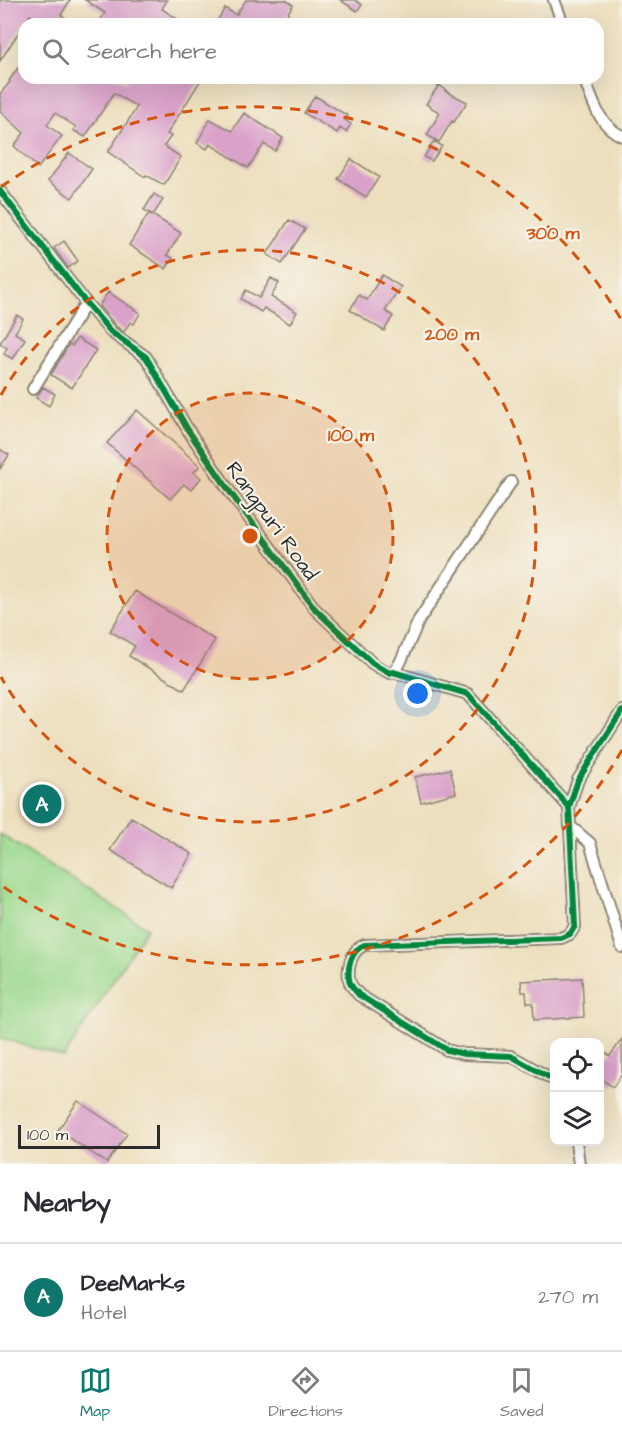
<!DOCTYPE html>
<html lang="en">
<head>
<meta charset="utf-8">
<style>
  body { margin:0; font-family:"Architects Daughter",sans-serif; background:#f7f7f7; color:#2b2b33 }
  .controls { position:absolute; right:18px; bottom:18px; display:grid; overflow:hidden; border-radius:12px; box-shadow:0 6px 24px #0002 }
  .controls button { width:54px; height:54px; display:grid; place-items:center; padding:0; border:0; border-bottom:2px solid #e1e1e2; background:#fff; color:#2b2b33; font:30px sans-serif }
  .scale { position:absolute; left:18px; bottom:15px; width:142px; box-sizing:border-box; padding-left:6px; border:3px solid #2b2b2b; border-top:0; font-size:16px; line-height:21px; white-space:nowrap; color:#2b2b2b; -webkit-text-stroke:4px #f7f3e8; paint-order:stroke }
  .you { position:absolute; left:418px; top:694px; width:21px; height:21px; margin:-15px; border:4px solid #fff; border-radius:50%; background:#1a73e8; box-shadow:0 0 0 9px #1a73e833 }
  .badge { display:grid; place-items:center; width:39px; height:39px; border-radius:50%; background:#0f766e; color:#fff; font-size:20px; font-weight:700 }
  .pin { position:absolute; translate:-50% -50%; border:3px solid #fff; box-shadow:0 2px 6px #0006 }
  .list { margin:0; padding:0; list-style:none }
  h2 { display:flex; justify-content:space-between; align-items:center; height:78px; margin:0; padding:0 24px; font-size:26px }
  h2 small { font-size:20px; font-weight:400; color:#7c7c81 }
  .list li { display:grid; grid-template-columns:39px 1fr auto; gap:18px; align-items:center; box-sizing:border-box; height:108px; padding:0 24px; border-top:2px solid #e1e1e2 }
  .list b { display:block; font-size:22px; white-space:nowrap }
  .list p { margin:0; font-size:20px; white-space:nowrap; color:#7c7c81 }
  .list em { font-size:20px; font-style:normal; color:#7c7c81 }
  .icon { flex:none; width:33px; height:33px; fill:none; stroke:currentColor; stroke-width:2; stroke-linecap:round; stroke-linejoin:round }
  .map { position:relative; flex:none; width:622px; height:1164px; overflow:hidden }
  .search { position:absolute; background:#fff; box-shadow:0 6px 24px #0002; left:18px; right:18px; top:18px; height:66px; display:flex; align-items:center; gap:15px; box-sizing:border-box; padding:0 21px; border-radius:18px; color:#7c7c81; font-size:22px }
  .sheet { height:186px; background:#fff }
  nav { display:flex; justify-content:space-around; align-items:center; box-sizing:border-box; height:84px; border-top:2px solid #e1e1e2; background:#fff; font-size:16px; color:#7c7c81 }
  nav a { display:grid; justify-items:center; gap:3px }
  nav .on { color:#0f766e }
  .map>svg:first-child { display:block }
  .green { fill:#9bd98e; stroke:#63825c; stroke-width:1.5 }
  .building { fill:#daa2ca }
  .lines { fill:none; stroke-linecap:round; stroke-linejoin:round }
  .minor-casing { stroke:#8c8574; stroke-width:14 }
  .minor { stroke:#fff; stroke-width:10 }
  .cycleway-casing { stroke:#f7f3e8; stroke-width:10 }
  .cycleway { stroke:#00873e; stroke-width:6 }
  .ring { fill:none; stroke:#d5540f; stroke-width:3; stroke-dasharray:10 8 }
  .labels { text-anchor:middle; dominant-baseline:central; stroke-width:4.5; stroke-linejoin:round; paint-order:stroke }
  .street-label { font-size:21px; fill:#2b2b2b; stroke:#f7f3e8 }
  .centre { fill:#d5540f; stroke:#f7f3e8; stroke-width:3 }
  .ring-label { font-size:18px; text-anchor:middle; font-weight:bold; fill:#d5540f; stroke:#f7f3e8; stroke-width:4.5; stroke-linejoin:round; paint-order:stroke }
</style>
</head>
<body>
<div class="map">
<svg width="622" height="1164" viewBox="0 0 622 1164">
  <rect width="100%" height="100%" fill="#f7f3e8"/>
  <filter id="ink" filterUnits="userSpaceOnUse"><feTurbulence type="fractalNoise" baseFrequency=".0167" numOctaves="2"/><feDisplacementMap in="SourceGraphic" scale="12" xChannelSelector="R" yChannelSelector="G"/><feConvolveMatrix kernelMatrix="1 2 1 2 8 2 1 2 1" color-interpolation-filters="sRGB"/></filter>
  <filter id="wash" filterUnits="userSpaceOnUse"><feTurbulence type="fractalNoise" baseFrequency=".008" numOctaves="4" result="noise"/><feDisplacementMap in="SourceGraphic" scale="24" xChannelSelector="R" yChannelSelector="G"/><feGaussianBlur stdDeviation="1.35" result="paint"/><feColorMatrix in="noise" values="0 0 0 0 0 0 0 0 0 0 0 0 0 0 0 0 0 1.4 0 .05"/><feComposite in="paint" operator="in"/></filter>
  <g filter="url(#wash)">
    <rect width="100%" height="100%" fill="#eddfbe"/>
    <path class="green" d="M0,834L147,928L64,1057L0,1038Z"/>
    <g id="blocks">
      <path class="building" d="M0,0H70L61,15L75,24H44L30,15L0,61Z
        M85,0H167L162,9L185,24H98L105,13Z
        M246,0H286L293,5L281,24H221L217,21L225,8L236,15Z
        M340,0H355L362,5L357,11Z
        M24,59V78H119L126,82L129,78H202L167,134L171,136L164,146L181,157L164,185L146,175L145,177L108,152L137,107L114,93L85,137L73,130L76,127L55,113L47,125L62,136L38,168L14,146L24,133L0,111V94L10,82L9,81Z
        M439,85L446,90L445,91L467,102L454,122L452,121L439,142L427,135L440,113L426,104Z
        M315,96L348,116L345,120L351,124L346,132L340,128L337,133L304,113Z
        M244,113L283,138L275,151L264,144L248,168L210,144L207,149L197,143L210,119L232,131Z
        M434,141L442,146L432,161L424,157Z
        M69,153L92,169L72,198L48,181Z
        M351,159L379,177L366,197L338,179Z
        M154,194L163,200L153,215L144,210Z
        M149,213L181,233L167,255L173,258L166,269L129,245Z
        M289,220L305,229L282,264L267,254Z
        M64,241L78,261L68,268L54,248Z
        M382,275L401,287L385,311L393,316L384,331L350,310L359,295L367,300Z
        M271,278L279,283L271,297L297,312L290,324L264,308L261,312L241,299L246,290L259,298Z
        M108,292L140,313L134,324L130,322L124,332L116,326L99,306Z
        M17,315L23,319L15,333L25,339L13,359L4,354L7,348L0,343Z
        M77,338L96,350L72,388L51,375L69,344L72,346Z
        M43,387L55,394L49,406L36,398Z
        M137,410L200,466L194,472L201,478L191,490L184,484L170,499L107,443Z
        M0,449L9,455L0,469Z
        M135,591L215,640L184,690L129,656L135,646L110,631Z
        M450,769L456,793L421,802L415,777Z
        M131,817L192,854L171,888L110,850Z
        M582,978L584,1017L534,1020L533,1003H527L526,992H522L521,981Z
        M622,1039V1074L613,1087L600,1078V1049L610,1056Z
        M78,1101L127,1134L107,1163L58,1130Z"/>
    </g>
  </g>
  <g filter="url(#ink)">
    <use href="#blocks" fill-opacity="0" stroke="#8c8574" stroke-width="1.5"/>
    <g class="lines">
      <defs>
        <path id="minor" d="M554,0L563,24
          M584,78C593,101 598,125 622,136
          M0,191L86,303L111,332L146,357L188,430L230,492L315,609L372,663L378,667L390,673L393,672L468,694L569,807
          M33,389L86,303
          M393,672L400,663L419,620L511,482
          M570,826L590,843L622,947
          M554,1080L511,1056L464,1054L447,1050L359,995C356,991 352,988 350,983C346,970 351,949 365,945L561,938L570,934L575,926L569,807L578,780L622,711
          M576,1142L579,1164"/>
      </defs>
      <use href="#minor" class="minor-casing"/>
      <use href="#minor" class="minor"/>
      <defs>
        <path id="cycleway" d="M0,191L86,303L111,332L146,357L188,430L230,492L315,609L372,663L378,667L390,673L393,672L468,694L569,807
          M554,1080L511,1056L464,1054L447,1050L359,995C356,991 352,988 350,983C346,970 351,949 365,945L561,938L570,934L575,926L569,807L578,780L622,711"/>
      </defs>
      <use href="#cycleway" class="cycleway-casing"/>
      <use href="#cycleway" class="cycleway"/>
    </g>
  </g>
  <circle cx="250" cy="536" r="143" fill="#d5540f" fill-opacity=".12"/>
  <g class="ring">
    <circle cx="250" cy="536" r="143"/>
    <path d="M1 395A286 286 0 1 1 1 677"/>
    <path d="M622 750A429 429 0 0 1 1 885M1 187A429 429 0 0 1 622 321"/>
  </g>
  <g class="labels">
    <g class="street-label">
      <text transform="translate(272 521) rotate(54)">Rangpuri Road</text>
    </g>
  </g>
  <circle cx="250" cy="536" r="9" class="centre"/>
  <g class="ring-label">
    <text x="553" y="239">300 m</text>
    <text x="452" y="340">200 m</text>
    <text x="351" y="441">100 m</text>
  </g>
</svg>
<div class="controls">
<button><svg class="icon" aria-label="locate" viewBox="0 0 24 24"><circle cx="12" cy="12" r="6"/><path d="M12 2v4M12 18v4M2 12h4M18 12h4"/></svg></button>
<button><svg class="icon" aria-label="layers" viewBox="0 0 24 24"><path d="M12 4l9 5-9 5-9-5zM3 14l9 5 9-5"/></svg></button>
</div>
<div class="scale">100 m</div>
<div class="you"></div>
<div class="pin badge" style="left:42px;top:804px">A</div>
<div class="search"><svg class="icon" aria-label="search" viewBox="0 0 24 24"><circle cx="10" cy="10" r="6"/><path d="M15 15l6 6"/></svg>Search here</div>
</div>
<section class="sheet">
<h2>Nearby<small></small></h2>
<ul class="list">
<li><span class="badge">A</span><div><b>DeeMarks</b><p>Hotel</p></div><em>270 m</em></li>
</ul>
</section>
<nav>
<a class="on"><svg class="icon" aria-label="map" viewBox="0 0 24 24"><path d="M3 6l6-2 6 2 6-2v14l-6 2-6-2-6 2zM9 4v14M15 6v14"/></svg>Map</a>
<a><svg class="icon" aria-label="directions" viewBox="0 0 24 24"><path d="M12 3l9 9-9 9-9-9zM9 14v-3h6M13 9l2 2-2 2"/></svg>Directions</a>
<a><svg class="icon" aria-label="saved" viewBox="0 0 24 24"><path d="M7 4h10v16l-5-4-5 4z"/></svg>Saved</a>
</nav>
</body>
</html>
